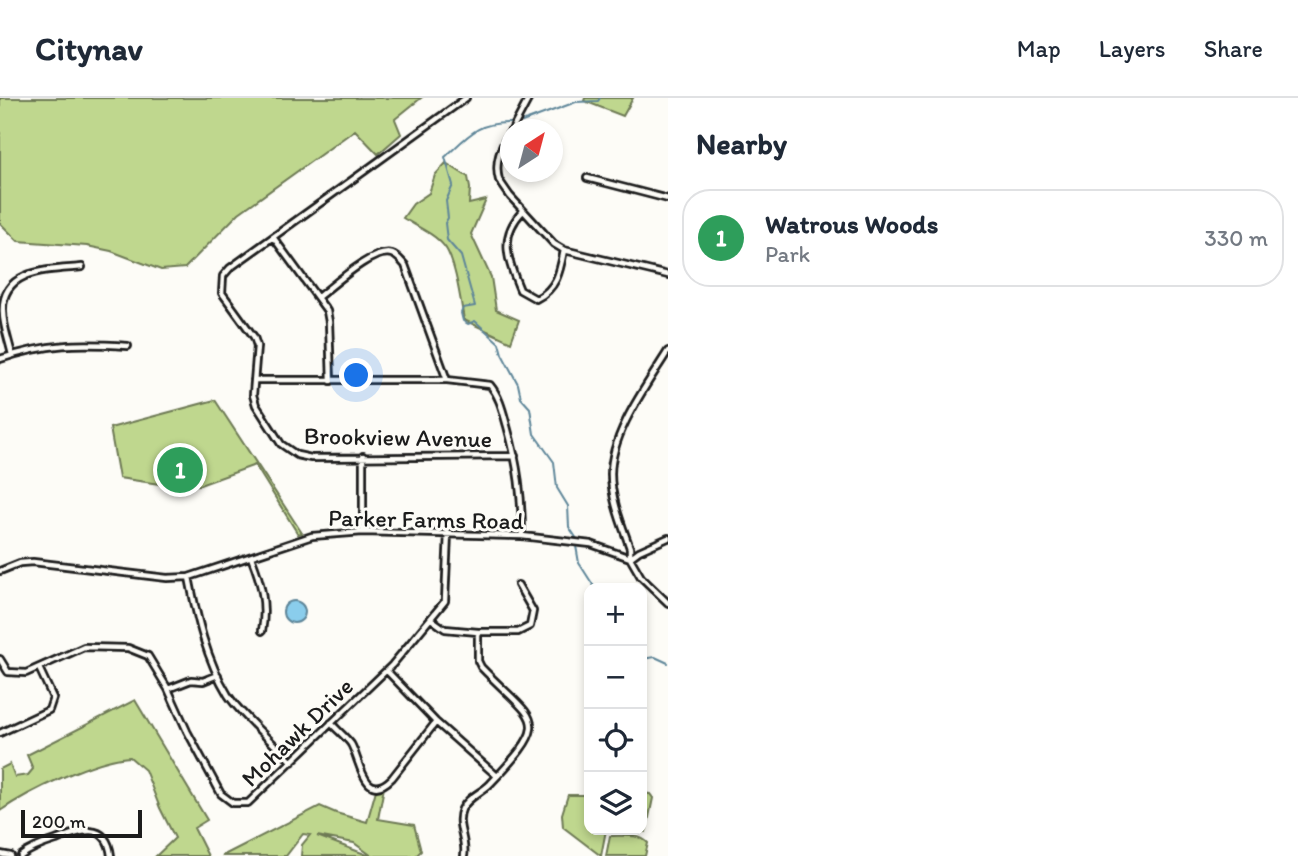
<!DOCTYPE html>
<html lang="en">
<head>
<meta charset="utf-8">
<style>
  body { margin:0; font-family:Itim,sans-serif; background:#f2f2f3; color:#1f2937 }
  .controls { position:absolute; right:21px; bottom:21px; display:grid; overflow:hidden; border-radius:14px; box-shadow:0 4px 10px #0003 }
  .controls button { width:63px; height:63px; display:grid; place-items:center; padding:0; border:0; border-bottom:2px solid #e0e1e3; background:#fff; color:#1f2937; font:35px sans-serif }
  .compass { position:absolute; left:500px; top:21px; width:63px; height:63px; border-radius:50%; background:#fff; box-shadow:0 4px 10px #0003; rotate:36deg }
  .scale { position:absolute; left:21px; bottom:18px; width:121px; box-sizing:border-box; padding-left:7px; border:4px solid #1c1c1c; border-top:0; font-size:19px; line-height:24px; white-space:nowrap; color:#1c1c1c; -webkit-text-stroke:5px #fdfcf7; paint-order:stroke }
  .you { position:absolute; left:357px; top:278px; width:24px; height:24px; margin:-18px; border:5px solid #fff; border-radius:50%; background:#1a73e8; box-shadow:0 0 0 10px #1a73e833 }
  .badge { display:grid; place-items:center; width:46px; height:46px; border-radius:50%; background:#1f6fb2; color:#fff; font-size:23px; font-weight:700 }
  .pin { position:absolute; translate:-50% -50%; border:4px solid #fff; box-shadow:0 2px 7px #0006 }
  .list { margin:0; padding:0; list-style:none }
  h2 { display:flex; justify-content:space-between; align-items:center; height:91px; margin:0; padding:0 28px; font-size:30px }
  h2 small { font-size:23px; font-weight:400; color:#747a83 }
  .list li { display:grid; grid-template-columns:46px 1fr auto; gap:21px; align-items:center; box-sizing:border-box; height:98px; margin:0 14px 14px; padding:0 14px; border:2px solid #e0e1e3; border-radius:28px }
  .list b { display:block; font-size:26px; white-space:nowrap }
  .list p { margin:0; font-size:23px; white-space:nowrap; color:#747a83 }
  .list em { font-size:23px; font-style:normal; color:#747a83 }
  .icon { flex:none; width:38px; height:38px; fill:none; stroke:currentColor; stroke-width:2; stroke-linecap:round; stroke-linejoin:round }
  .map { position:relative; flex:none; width:668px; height:758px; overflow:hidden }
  header { display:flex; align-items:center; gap:42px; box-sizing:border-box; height:98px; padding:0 35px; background:#fff; border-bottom:2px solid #e0e1e3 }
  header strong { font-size:33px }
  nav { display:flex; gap:38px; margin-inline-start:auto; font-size:24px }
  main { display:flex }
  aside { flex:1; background:#fff }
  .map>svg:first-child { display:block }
  .green { fill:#bfd78e; stroke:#6e7a55; stroke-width:2 }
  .water { fill:#8acdec; stroke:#5e8699; stroke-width:2 }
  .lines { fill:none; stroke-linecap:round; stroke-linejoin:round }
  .stream { stroke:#5e8699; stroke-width:2 }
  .minor-casing { stroke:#1c1c1c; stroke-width:10 }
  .minor { stroke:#fdfcf7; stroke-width:4.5 }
  .labels { text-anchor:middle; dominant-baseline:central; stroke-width:6; stroke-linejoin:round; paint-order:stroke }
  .street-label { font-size:24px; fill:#1c1c1c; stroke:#fdfcf7 }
</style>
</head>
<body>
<header>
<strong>Citynav</strong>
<nav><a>Map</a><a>Layers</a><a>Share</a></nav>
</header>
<main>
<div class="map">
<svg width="668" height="758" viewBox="0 0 668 758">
  <rect width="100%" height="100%" fill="#fdfcf7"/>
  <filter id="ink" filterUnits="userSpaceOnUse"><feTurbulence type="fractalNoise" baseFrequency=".0143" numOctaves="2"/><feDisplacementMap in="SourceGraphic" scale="14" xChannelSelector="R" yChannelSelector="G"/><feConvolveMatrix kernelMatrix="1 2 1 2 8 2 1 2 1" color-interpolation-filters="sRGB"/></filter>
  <g filter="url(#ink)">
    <path class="green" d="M0,0H421L395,21L401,36L378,56L355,32L239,115L185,170L161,172L111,153L87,148L18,143L0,125Z
      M585,0H633L623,18L584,3Z
      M446,65L468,79L470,90L469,106L486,102L471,136L491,179L496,212L519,222L511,244L464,222C461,205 455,160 444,148C435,136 416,128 403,120L413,106L429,95L435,77Z
      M215,302L302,435L298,436L255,367L200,387L173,388L119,380L110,330Z
      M135,602L207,722L194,730L208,758H156L175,740L160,710L145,672L130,659C95,661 29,693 0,713V671L10,666L15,679L28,677L33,671L27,657Z
      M385,684L378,721L414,727L421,753L416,758H372L354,745L317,738L370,758H301L302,747L310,737L303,736L286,758H222L320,708L336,715L367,724L378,685Z
      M642,695L650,696L653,700L646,734L632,732H642Z
      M568,697H589V732H606L601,758L563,729L562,716Z
      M610,738C623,738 639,735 648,745L645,758H606Z"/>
    <path class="water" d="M283 514a11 11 0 1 1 22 0a11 11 0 1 1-22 0Z"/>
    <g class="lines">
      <path class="stream" d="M522,24L576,4L598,3L600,0
        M510,25C477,24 468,38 445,59L453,87L446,103L448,120L445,125L447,142L461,158L475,208L463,210L461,215L463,223L468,226L475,223L499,245L502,256L518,286L521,300L530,310L534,336L554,364L557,390L568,408L569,429L577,441
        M576,448L579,465L595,490
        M642,561L655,559L668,565"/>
      <defs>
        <path id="minor" d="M466,0L230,170L223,178L222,195L254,239L257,248L253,297L256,307L281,346L297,357L311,360L515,358
          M512,32L529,0
          M510,34C501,49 494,64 499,82L510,98L554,146L564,152L668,177
          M587,80L668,101
          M523,113C498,138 508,163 520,192L536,201C557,191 560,173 564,152
          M273,139L327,213L329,224L331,283
          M318,199C334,187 373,150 392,156C398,158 401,163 405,167L447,282
          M12,257C9,243 3,228 3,214C1,170 51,172 82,169
          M0,261C48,245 78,245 128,248
          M254,282H447L490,287C500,299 503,314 507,328C518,367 522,398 522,438
          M363,434V358
          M251,459C261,484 267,506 262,533
          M631,459L639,453L668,440
          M630,460V450C622,427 611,401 611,376C611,335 647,287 668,253
          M0,473L20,465L33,464L167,480L189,479L312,438L363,434L522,438L591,446L630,460L641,479L668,505
          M189,479C197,520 206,561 228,597C241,617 274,646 292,664
          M431,521L445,531L478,534H518L530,528L533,513L518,487
          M0,561L8,574L26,575L84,549L128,550L148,558L168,591L187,633L221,696L233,705H248L392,567L445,503L448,435
          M387,573L436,624L497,678
          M168,591L191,582L203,583L218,577
          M331,625C337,632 346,639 351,646C360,661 364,708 392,680L436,624
          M0,635L49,612L53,600L39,570
          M0,756L11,758
          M21,758C31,750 43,746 56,742C79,733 107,722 111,758
          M464,758C467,741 455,727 462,711C468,699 481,695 490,686C555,618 536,626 481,569L478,563V534"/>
      </defs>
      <use href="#minor" class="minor-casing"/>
      <use href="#minor" class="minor"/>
    </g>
  </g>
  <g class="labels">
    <g class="street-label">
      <text transform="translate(398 339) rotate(1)">Brookview Avenue</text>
      <text transform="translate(426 421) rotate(1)">Parker Farms Road</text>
      <text transform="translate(297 634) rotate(-44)">Mohawk Drive</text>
    </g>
  </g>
</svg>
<div class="controls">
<button>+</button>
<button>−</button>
<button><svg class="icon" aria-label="locate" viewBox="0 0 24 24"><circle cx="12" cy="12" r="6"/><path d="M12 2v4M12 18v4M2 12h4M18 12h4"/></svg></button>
<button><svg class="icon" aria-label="layers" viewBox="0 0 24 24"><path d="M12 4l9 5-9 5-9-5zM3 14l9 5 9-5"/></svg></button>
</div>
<svg class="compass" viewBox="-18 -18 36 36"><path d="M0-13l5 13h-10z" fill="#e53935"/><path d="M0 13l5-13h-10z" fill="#747a83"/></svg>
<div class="scale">200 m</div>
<div class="you"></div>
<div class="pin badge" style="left:180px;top:372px;background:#2e9e5b">1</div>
</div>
<aside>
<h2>Nearby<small></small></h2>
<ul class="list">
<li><span class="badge" style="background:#2e9e5b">1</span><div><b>Watrous Woods</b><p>Park</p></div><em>330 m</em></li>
</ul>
</aside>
</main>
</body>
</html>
